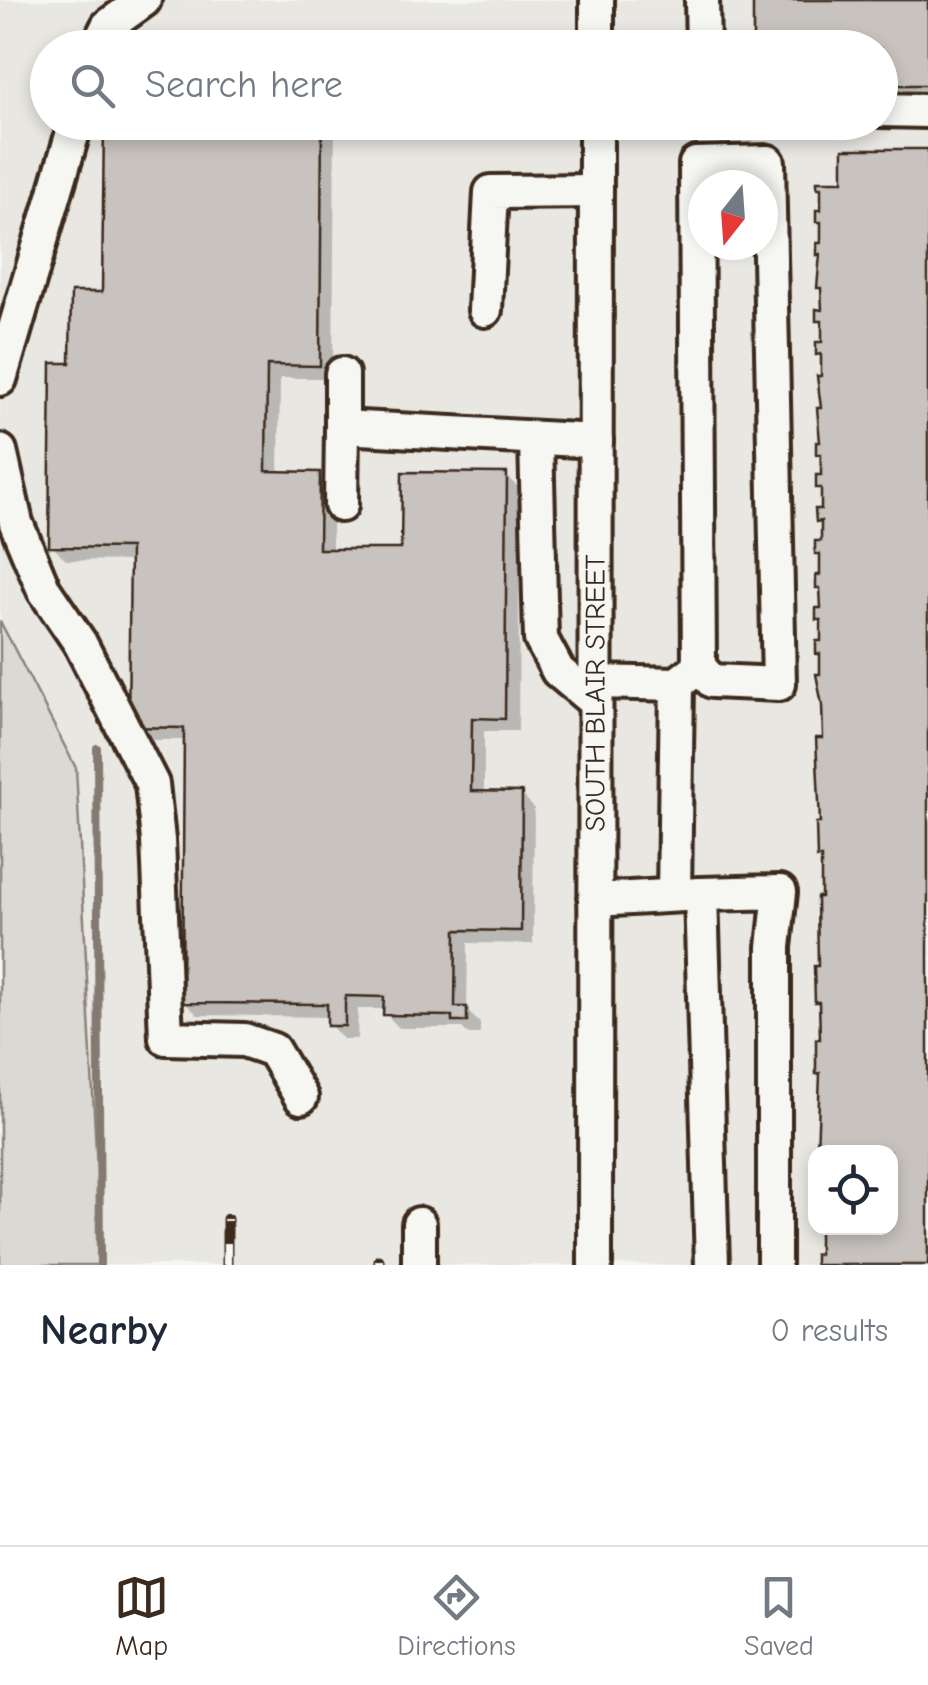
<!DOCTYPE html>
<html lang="en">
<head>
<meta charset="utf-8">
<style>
  body { margin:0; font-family:"Comic Neue",sans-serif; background:#f6f6f7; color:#1f2937 }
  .controls { position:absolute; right:30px; bottom:30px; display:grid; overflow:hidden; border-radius:20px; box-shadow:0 5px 15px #0003 }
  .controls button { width:90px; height:90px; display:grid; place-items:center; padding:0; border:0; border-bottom:2px solid #e0e1e3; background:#fff; color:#1f2937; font:50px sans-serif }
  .compass { position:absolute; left:688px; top:170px; width:90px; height:90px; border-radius:50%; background:#fff; box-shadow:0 5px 15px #0003; rotate:197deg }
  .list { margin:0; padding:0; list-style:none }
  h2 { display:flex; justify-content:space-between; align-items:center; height:130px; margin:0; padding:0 40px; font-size:42px }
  h2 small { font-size:32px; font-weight:400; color:#747a83 }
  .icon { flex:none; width:55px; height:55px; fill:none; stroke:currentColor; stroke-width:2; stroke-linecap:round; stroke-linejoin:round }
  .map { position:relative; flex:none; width:928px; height:1265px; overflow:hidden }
  .search { position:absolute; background:#fff; box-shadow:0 5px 15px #0003; left:30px; right:30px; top:30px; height:110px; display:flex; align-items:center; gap:25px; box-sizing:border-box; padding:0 35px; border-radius:55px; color:#747a83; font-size:38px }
  .sheet { height:280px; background:#fff }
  nav { display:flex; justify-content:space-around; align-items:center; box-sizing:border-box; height:140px; border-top:2px solid #e0e1e3; background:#fff; font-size:28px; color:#747a83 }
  nav a { display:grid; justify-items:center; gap:5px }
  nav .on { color:#3b2a1e }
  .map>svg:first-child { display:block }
  .built { fill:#e8e7e2; fill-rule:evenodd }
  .green { fill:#dad9d3; stroke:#8a8278; stroke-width:2.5 }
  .shadow { fill:#0003 }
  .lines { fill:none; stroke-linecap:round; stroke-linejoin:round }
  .stream { stroke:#857a71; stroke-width:8 }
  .building { fill:#c8c3be; stroke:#3b2a1e; stroke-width:2.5 }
  .minor-casing { stroke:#3b2a1e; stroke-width:40 }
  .minor { stroke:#f6f6f2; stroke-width:32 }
  .rail-casing { stroke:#3b2a1e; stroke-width:11 }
  .rail { stroke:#f6f6f2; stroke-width:8; stroke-dasharray:22; stroke-linecap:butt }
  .labels { text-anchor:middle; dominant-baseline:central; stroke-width:8; stroke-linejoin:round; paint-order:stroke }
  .street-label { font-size:28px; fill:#3b2a1e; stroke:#f6f6f2 }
</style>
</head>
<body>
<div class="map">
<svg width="928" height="1265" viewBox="0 0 928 1265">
  <rect width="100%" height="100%" fill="#f6f6f2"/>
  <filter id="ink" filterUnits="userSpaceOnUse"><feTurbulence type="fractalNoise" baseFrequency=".01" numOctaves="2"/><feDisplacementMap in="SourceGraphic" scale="20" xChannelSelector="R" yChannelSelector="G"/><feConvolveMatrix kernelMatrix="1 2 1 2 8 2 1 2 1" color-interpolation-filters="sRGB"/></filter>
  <g filter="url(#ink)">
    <path class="built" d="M0,0H928V1265H102L76,768L0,621ZM48,48H880V122H48ZM703,185H763V245H703ZM816,1152H890V1228H816Z"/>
    <path class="green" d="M0,621L76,768L102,1265H0Z"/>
    <path class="shadow" d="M756,0H928V97H880V48Z
      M106,122H335L333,378H280L279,474L319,475L332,488V551L404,552L506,476L520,489L518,731H484V794H521L534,808L533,944L468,943L467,1011L480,1023V1034H468L462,1028H399L386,1014V1009H358L357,1039H343L330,1025V1017L198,1015L184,1002L187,740H144L130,726L132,561L66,560L52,546L72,365L105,295Z
      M928,151V1265H819L821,1228H890V1152H820L822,1006L817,1001L824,899L823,861L819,857L825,741L823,625L818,619L823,611V591L819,587L822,557L818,553L823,544V526L818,520L823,511L824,492L819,487L823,477V458L818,453L823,445V358L819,354L824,345V325L819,320L824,312V291L820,287L823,257L819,253L823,246L824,226L819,221L824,212V191L820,187L845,184Z"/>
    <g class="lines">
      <path class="stream" d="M97,748L100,1265"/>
    </g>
    <path class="building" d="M753,0H928V85H880V48H753Z
      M104,122H322L320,366L267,365L266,471L320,472L319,549H401L402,472L507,473L505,719L472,718L471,791L522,792L521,931L456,930L455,1007H467V1022H452V1016L383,1015L384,997L345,996V1026H327V1004L182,1003L184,728L128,727L130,548L49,547L51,363H70L71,292H102Z
      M843,149H928V1265H815V1254H819V1228H890V1152H817L820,1073L816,1074V1039H820L819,1002H815L814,966H818L817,897H821V858H817L816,823H820L816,738H823L822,705L816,674H820V654H816V641H821V620H816V608H821L820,588H816V575H820V554H815V541H821V521L816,522L815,509H821V488H816V475H821V454H816V442H820L817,408H821L817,376H821V354L816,355V342H822V321H816V309L822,310L821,288H817L820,254L817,255V243H821V222H816V210H821V188H817V181H843Z"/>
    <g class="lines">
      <defs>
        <g id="minor">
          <path d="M702,0L703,48"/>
          <path d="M97,48L108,26L144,0"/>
          <path d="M597,48V0"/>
          <path d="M880,110L928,111"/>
          <path d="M485,310L491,192L596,191"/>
          <path d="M342,374V427"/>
          <path d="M0,379L76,122"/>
          <path d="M536,439L541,639L558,671L595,702"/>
          <path d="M0,451L16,523L44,590L80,643L152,784L158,840L166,1038L244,1040L273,1050L301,1097"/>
          <path d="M341,505L342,427L596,441"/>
          <path d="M596,682L677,684L674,895"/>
          <path d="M677,684L699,667L696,164L768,162L779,684L712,681L699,667"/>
          <path d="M701,894L780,892L774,947V1265"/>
          <path d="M595,900L701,894L712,1265"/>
          <path d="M419,1224V1265"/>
          <path id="s1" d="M595,1265L596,122"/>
        </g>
      </defs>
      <use href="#minor" class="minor-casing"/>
      <use href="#minor" class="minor"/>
      <defs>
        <path id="rail" d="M379,1260V1265
          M227,1265V1219"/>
      </defs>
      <use href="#rail" class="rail-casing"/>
      <use href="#rail" class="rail"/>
    </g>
  </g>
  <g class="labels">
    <g class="street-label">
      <text stroke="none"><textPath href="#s1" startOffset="572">SOUTH BLAIR STREET</textPath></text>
    </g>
  </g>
</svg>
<div class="controls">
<button><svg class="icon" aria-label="locate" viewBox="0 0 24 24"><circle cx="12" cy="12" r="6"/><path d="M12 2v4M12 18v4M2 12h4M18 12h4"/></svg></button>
</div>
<svg class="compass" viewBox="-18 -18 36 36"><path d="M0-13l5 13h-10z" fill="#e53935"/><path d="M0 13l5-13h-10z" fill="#747a83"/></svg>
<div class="search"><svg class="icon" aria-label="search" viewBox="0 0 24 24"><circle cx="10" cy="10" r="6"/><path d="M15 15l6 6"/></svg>Search here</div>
</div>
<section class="sheet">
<h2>Nearby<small>0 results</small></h2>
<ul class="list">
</ul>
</section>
<nav>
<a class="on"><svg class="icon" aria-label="map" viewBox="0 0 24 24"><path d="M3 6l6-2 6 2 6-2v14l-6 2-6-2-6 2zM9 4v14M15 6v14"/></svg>Map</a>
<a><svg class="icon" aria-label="directions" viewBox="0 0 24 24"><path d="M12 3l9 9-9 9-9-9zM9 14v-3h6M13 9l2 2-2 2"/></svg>Directions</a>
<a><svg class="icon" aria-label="saved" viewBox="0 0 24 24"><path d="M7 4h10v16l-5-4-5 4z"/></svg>Saved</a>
</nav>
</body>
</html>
